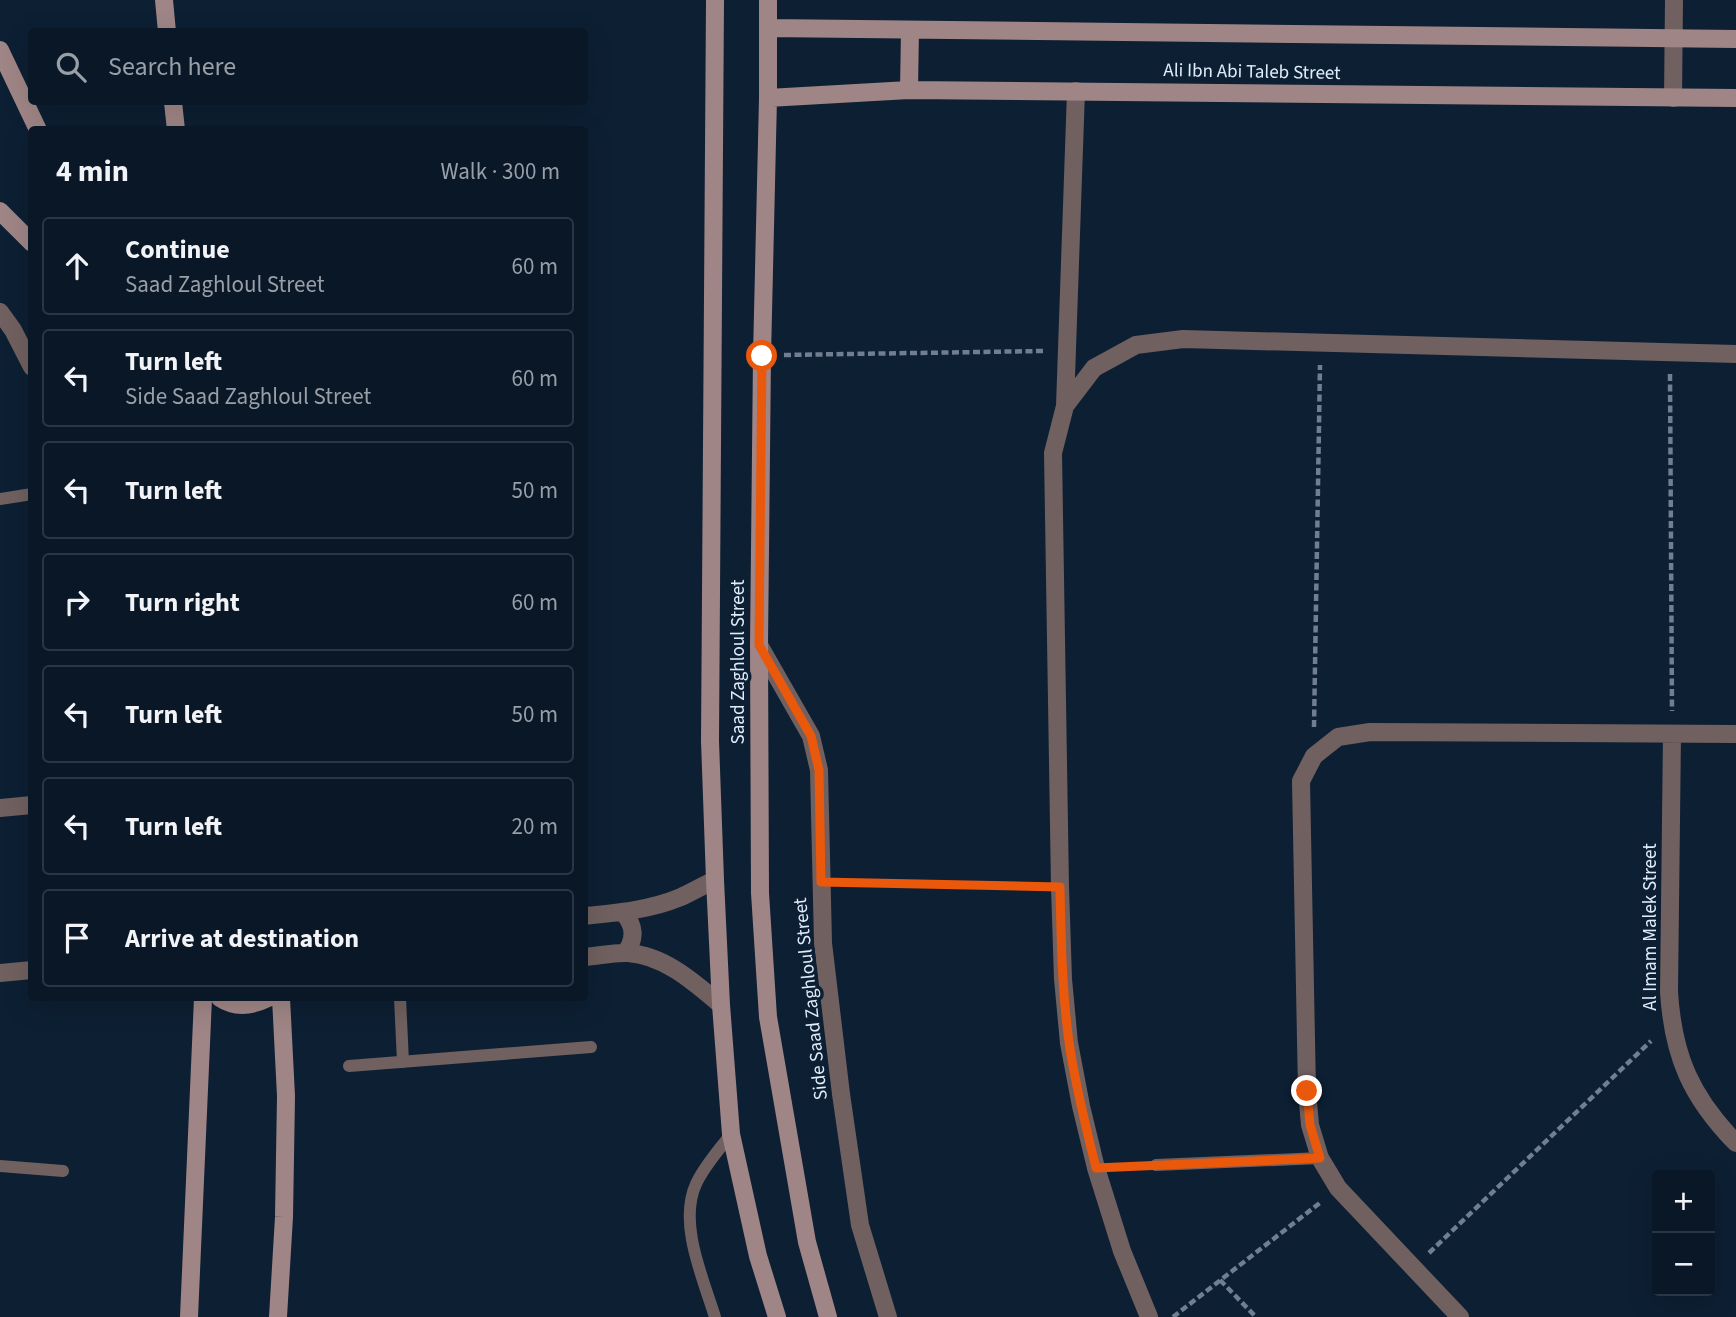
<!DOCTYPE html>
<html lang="en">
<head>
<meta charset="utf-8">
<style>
  body { margin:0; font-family:"Source Sans 3",sans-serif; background:#182432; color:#f1f3f6 }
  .controls { position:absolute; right:21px; bottom:21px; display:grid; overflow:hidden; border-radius:7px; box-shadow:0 7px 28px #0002 }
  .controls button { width:63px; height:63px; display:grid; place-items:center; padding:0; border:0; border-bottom:2px solid #2a3643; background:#0a1726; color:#f1f3f6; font:35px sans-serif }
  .stop { position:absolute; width:21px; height:21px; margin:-16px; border:5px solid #ea580c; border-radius:50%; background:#fff }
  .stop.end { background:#ea580c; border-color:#fff; box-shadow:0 2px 7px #0008 }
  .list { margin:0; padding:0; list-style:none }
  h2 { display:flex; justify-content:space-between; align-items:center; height:91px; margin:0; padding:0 28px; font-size:30px }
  h2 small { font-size:23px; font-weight:400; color:#999fa7 }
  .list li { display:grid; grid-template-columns:46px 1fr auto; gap:21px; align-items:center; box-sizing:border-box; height:98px; margin:0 14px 14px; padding:0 14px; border:2px solid #2a3643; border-radius:7px }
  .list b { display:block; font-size:26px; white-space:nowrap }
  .list p { margin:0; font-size:23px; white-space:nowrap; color:#999fa7 }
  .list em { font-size:23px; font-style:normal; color:#999fa7 }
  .icon { flex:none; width:38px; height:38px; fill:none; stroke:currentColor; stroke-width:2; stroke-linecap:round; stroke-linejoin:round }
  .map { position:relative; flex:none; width:1736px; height:1317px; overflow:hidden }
  .search { position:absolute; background:#0a1726; box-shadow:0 7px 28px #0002; left:28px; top:28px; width:560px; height:77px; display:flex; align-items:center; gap:18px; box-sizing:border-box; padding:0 24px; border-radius:7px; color:#999fa7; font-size:26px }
  .panel { position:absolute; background:#0a1726; box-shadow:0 7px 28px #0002; left:28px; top:126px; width:560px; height:875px; border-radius:7px }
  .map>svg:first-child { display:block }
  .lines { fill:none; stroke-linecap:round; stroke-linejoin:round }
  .path { stroke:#6f7e90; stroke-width:4.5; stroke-dasharray:7 3.5; stroke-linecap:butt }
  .lane { stroke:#706060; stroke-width:12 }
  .street { stroke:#706060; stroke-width:18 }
  .secondary { stroke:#9f8586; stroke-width:18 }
  .route { stroke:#ea580c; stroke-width:9 }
  .labels { text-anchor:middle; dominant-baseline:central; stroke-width:7; stroke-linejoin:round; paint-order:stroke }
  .street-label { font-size:19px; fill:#e0ecfa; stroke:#0d1f33 }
</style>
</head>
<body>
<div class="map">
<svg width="1736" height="1317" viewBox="0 0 1736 1317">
  <rect width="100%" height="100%" fill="#0d1f33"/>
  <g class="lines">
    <path class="path" d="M784,355L1044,351
      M1670,374L1672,711
      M1314,727L1320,365
      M846,883L1037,887
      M1429,1253L1651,1041
      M1220,1280L1256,1317
      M1173,1317L1321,1202"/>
    <path class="lane" d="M0,499L32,494
      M400,998L403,1062
      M349,1066L591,1047
      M1156,1165L1320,1158
      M0,1166L63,1171
      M715,1317C703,1278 678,1223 696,1184C704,1166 719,1150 731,1134"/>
    <path class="street" d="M1673,98L1674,0
      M0,312L13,330L32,367
      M1065,406L1076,91
      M759,645L811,736L819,770L823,943L841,1094L860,1225L888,1317
      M1672,734L1669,992C1673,1056 1691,1097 1736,1143
      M0,808L32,805
      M623,913C635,925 636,939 625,953
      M584,916C617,913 650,910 681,897C692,892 704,885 715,880
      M584,957C599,956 614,952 628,953C664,955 695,983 721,1005
      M0,973L32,970
      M1149,1317L1122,1251L1096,1168L1081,1106L1069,1043L1063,979L1060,887L1053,453L1065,406L1094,368L1136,345L1183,339L1736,354
      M1460,1317L1338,1188L1320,1158L1310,1125L1307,1091L1301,781L1314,756L1338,737L1370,732L1736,734"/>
    <path class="secondary" d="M164,0L167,32
      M715,0L710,741L715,880L721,1005L731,1134L758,1256L777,1317
      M768,0V98L762,356L759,645L760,893L768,1017L807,1242L828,1317
      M768,28L1736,39
      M0,50L38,130
      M909,90L910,30
      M768,98L909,90L1736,98
      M173,102L176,130
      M0,211L32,243
      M220,998C235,1008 252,1006 268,998
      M189,1317L203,998
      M278,1317L284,1217L286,1096L281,998"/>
  </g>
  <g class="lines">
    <path class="route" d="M762,356L759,645L811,736L819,770L821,882L1060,887C1061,939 1062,991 1069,1042C1075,1085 1086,1127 1096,1168L1320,1158L1310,1125L1307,1091"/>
  </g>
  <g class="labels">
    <g class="street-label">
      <text transform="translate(1252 72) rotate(1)">Ali Ibn Abi Taleb Street</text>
      <text transform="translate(738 662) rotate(-90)">Saad Zaghloul Street</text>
      <text transform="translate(1650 927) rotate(-90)">Al Imam Malek Street</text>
      <text transform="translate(811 999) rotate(-96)">Side Saad Zaghloul Street</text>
    </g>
  </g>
</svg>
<div class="controls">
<button>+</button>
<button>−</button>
</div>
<div class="stop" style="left:762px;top:356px"></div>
<div class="stop end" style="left:1307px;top:1091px"></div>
<div class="search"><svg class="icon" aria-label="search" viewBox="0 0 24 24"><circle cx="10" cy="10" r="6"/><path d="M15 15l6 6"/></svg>Search here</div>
<section class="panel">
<h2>4 min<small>Walk · 300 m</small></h2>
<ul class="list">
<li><svg class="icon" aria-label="ahead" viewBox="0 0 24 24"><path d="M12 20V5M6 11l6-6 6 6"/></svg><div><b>Continue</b><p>Saad Zaghloul Street</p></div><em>60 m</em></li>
<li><svg class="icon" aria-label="left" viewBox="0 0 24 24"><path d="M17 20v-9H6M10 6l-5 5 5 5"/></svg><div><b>Turn left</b><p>Side Saad Zaghloul Street</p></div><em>60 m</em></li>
<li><svg class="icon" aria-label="left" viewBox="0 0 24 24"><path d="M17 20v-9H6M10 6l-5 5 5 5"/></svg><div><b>Turn left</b></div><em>50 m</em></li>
<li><svg class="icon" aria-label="right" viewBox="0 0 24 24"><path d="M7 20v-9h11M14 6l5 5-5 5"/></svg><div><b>Turn right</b></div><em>60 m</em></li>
<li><svg class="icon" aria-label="left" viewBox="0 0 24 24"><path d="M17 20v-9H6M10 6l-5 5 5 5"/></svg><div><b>Turn left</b></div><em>50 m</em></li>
<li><svg class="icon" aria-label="left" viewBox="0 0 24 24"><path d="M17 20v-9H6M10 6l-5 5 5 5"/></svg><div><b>Turn left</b></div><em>20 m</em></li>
<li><svg class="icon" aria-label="arrive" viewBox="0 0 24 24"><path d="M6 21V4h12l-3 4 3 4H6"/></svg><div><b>Arrive at destination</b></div></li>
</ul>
</section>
</div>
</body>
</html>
